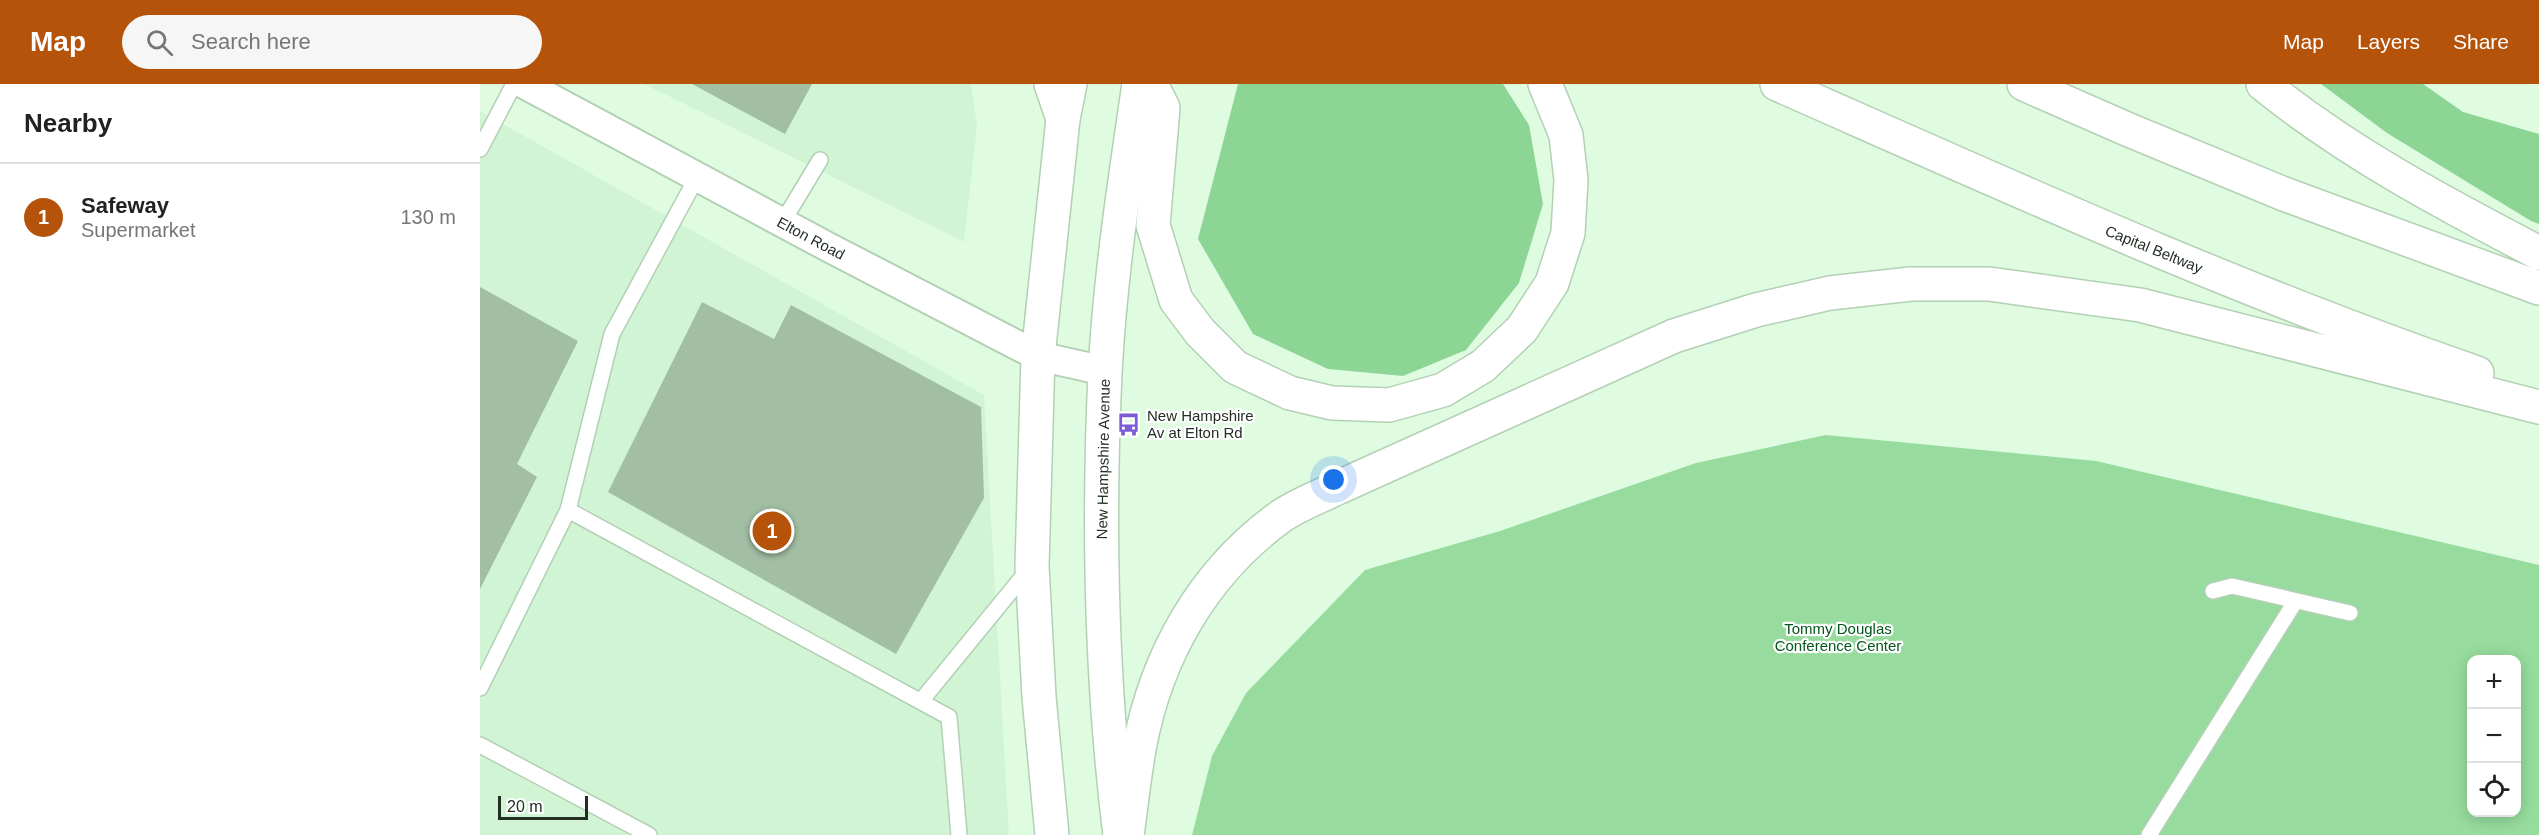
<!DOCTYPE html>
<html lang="en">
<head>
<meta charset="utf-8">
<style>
  body { margin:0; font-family:Helvetica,sans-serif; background:#f6f6f6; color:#222 }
  .controls { position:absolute; right:18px; bottom:18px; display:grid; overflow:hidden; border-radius:12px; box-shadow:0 3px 15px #0003 }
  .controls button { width:54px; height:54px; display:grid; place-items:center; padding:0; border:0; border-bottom:2px solid #e0e0e0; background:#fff; color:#222; font:30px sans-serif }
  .scale { position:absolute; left:18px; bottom:15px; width:90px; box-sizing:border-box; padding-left:6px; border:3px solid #232e24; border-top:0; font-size:16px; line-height:21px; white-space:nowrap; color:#232e24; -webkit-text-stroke:4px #fff; paint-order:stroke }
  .you { position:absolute; left:854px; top:396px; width:21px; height:21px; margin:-15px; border:4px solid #fff; border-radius:50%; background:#1a73e8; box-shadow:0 0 0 9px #1a73e833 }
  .badge { display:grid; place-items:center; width:39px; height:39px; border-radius:50%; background:#b45309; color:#fff; font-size:20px; font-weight:700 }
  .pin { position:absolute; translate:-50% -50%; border:3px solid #fff; box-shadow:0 2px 6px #0006 }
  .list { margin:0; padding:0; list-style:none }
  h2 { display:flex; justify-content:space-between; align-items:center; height:78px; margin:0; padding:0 24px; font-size:26px }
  h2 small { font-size:20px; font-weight:400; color:#767676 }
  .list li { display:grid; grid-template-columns:39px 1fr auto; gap:18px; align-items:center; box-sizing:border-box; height:108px; padding:0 24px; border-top:2px solid #e0e0e0 }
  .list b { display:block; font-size:22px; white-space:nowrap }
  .list p { margin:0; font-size:20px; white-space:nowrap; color:#767676 }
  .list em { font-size:20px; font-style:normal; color:#767676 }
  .icon { flex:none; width:33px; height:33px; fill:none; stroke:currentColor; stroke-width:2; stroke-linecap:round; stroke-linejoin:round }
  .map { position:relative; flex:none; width:2059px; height:751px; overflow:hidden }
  header { display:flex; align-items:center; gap:36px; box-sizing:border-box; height:84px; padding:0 30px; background:#b45309; color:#fff }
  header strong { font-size:28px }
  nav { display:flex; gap:33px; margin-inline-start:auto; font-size:21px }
  .search { width:420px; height:54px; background:#f6f6f6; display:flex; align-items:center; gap:15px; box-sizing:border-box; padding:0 21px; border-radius:33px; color:#767676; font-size:22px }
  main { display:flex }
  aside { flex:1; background:#fff }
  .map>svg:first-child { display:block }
  .built { fill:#d1f5d4 }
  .green { fill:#97dc9e; fill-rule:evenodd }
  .forest { fill:#8cd594 }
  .building { fill:#a2bfa4 }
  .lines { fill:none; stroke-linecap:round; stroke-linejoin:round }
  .lane-casing { stroke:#b3d0b5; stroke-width:18 }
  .street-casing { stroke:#b3d0b5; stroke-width:32 }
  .primary-casing { stroke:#b3d0b5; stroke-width:36 }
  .highway-casing { stroke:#b3d0b5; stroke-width:36 }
  .lane { stroke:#fff; stroke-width:15 }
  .street { stroke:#fff; stroke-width:28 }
  .primary { stroke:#fff; stroke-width:33 }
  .highway { stroke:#fff; stroke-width:33 }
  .labels { text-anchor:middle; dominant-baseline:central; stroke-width:4.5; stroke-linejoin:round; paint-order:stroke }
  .street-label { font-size:15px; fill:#232e24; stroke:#fff }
  .poi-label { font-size:15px; fill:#232e24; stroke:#fff; text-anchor:start }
  .park-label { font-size:15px; fill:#01571c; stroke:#fff }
</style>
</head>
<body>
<header>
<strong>Map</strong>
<div class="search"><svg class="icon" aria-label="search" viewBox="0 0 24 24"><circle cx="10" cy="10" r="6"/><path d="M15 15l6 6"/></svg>Search here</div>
<nav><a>Map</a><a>Layers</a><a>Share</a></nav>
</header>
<main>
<aside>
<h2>Nearby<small></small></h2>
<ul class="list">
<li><span class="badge">1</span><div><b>Safeway</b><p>Supermarket</p></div><em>130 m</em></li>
</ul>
</aside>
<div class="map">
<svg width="2059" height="751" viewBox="0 0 2059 751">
  <rect width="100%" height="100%" fill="#dffce1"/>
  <path class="built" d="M164,0H491L497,42L484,158Z
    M0,27L504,311L529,751H0Z"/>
  <path class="green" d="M1346,351L1616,377L2059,481V751H712L732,672L766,609L885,486L1020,447L1216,379ZM1992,576H2036V728H1992Z"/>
  <path class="forest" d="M758,0H1023L1049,41L1063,120L1039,199L986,266L923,292L848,285L773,250L718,155Z
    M1841,0H1943L1983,28L2059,50V140L2051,137L1907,49Z"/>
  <path class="building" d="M212,0H332L305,50Z
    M0,203L98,257L37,380L57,393L0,505Z
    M222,218L294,255L311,221L501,323L504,414L416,570L128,408Z"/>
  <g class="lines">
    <defs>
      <path id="lane" d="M0,65L34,0
        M217,93L132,250L88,426L469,633L479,751
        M302,139L340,76
        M1733,507L1752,502L1870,529
        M0,604L88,426
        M441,617L549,485
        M0,661L169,751
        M1669,751L1815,518"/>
      <path id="street" d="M44,0L348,163L558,272L625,287"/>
      <path id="primary" d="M572,751L559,613L552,482L558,272L583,35L590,0
        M640,751C621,598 618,442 625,289C630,192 645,96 659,0"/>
      <path id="highway" d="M571,0L583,35
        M671,0L683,24L673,141L696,216L720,248L755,283L810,309L852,319L909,321L963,306L1003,282L1042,245L1072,199L1088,149L1091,96L1086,51L1065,0
        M1297,0C1528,102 1758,207 1997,289
        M1544,0L1649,46L1804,110L2059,204
        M1783,0C1867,68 1963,119 2059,169
        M647,751C651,722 654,694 659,665C676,572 723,489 800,433C817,421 839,413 857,404L1194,252L1276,226L1350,209L1431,200H1509L1660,221L2059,323"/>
    </defs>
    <use href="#lane" class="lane-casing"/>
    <use href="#street" class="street-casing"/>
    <use href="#primary" class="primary-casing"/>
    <use href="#highway" class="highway-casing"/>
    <use href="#lane" class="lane"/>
    <use href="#street" class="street"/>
    <use href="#primary" class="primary"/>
    <use href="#highway" class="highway"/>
  </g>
  <defs>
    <symbol id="bus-bare" viewBox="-9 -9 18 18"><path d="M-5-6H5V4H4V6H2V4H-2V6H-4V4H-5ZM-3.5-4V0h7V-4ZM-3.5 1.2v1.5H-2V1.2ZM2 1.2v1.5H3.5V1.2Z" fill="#7a5cd6" stroke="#fff" stroke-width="2.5" paint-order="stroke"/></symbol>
  </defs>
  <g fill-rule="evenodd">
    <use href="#bus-bare" x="632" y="324" width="33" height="33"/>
  </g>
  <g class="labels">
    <g class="street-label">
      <text transform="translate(331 154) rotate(28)">Elton Road</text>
      <text transform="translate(1674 165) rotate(22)">Capital Beltway</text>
      <text transform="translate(623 375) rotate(-89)">New Hampshire Avenue</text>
    </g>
    <g class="poi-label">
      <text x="667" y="331">New Hampshire<tspan x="667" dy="17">Av at Elton Rd</tspan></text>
    </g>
    <g class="park-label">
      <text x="1358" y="544">Tommy Douglas<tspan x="1358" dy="17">Conference Center</tspan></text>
    </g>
  </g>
</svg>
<div class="controls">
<button>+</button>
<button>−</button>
<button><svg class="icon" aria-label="locate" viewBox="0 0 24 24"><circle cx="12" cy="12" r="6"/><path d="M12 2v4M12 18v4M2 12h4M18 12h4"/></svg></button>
</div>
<div class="scale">20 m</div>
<div class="you"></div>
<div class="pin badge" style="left:292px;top:447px">1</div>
</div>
</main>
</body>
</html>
